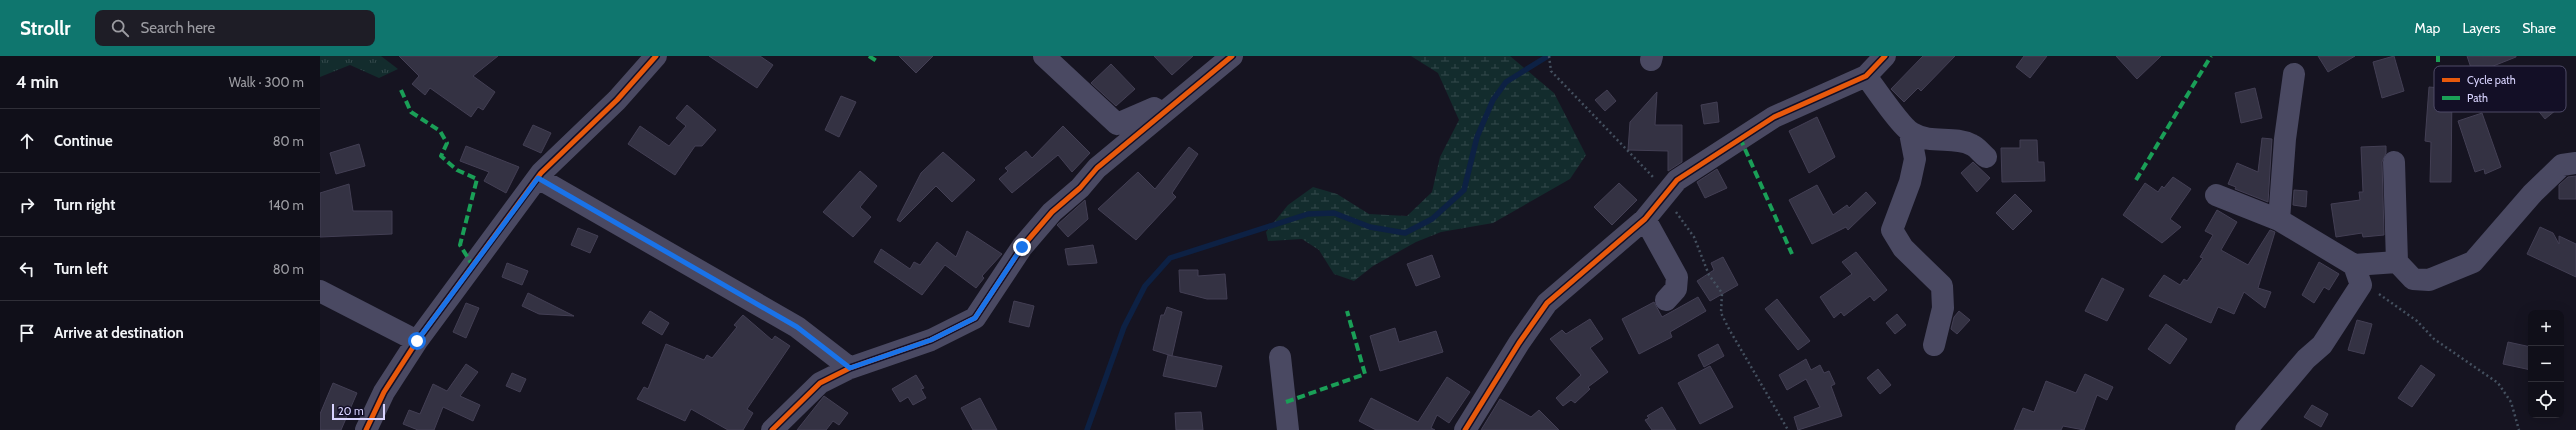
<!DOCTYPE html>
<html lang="en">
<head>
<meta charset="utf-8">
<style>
  body { margin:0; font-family:Cabin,sans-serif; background:#1e1d26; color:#f1f3f6 }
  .controls { position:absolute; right:12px; bottom:12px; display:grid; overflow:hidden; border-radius:8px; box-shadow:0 4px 16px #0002 }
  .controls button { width:36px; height:36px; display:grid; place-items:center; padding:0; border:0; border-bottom:1px solid #302f38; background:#100f19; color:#f1f3f6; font:20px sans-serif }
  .scale { position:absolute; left:12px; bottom:10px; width:53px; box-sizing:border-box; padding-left:4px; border:2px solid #d9d4ff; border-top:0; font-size:11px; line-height:14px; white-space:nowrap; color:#d9d4ff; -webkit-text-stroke:3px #130f26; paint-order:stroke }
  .stop { position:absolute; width:12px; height:12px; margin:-9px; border:3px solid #1a73e8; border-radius:50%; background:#fff }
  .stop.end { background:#1a73e8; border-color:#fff; box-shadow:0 1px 4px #0008 }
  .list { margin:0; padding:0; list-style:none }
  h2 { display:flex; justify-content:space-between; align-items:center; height:52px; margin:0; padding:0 16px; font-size:17px }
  h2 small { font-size:13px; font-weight:400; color:#9c9ca2 }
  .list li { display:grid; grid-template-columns:26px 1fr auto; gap:12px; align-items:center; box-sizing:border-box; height:64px; padding:0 16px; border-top:1px solid #302f38 }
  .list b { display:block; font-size:15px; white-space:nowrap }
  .list em { font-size:13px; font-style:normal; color:#9c9ca2 }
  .icon { flex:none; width:22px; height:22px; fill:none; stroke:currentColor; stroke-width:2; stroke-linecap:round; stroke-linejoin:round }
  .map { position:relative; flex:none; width:2256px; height:374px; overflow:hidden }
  header { display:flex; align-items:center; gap:24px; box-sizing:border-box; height:56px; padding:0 20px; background:#0f766e; color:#fff }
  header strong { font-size:19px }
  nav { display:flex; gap:22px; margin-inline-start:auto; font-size:14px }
  .search { width:280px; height:36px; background:#1e1d26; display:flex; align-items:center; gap:10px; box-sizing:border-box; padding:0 14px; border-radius:8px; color:#9c9ca2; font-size:15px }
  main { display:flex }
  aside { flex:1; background:#100f19 }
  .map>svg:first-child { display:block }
  .grass { fill:url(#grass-tufts) }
  .wetland { fill:url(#wetland-marsh) }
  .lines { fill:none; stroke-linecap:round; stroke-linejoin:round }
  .stream { stroke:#0d2144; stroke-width:5.5 }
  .building { fill:#343243; stroke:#433f54 }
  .path { stroke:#44505f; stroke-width:2.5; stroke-dasharray:2 3; stroke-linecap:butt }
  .minor { stroke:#4a4962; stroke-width:22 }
  .quiet { stroke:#1a9f57; stroke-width:4; stroke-dasharray:8 4; stroke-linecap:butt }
  .cycleway-casing { stroke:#130f26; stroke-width:8 }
  .cycleway { stroke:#e8590c; stroke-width:5 }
  .route { stroke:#1a73e8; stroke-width:5 }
  .key { fill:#130f26; stroke:#4e4a67; stroke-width:1 }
  .key-label { font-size:11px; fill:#d9d4ff }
</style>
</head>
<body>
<header>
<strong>Strollr</strong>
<div class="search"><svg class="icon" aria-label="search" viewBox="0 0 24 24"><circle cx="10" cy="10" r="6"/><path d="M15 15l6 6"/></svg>Search here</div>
<nav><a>Map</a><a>Layers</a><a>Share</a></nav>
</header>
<main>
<aside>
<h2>4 min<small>Walk · 300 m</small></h2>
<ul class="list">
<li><svg class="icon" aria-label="ahead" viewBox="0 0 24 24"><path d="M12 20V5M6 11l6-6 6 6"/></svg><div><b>Continue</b></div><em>80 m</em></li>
<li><svg class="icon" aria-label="right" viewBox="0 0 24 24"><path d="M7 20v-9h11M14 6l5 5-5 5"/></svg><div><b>Turn right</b></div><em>140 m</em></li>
<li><svg class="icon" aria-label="left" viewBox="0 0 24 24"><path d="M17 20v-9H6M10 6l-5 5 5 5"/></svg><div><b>Turn left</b></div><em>80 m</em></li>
<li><svg class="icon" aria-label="arrive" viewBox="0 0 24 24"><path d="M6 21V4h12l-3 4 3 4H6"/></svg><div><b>Arrive at destination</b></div></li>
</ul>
</aside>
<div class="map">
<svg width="2256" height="374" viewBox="0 0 2256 374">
  <defs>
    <pattern id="grass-tufts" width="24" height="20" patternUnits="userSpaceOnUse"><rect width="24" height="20" fill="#132c2d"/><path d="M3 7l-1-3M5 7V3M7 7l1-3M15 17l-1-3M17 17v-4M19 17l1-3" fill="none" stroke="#354a4c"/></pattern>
    <pattern id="wetland-marsh" width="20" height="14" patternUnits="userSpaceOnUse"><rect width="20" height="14" fill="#132c2d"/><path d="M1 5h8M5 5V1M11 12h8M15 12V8" fill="none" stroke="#354a4c"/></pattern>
  </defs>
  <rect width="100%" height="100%" fill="#161421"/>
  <path class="grass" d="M0,0H61L78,13L59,22L30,9L0,21Z"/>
  <path class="wetland" d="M1091,0H1190L1234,37L1266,99L1250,123L1173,167L1121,176L1096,186L1053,210L1034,225L1014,218L999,194L982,183L948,185L946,176L968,149L993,131L1017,138L1049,158L1087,160L1112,136L1120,101L1139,64L1118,17Z"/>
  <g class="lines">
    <path class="stream" d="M767,374L804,271L825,230L850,202L988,158L1014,157L1050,171L1085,177L1112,163L1144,134L1157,81L1173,44L1186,26L1228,0"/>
  </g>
  <path class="building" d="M79,0H178L153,20L175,36L163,54L158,51L151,61L110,32L105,39L92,28L99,20Z
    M389,0H440L453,9L437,32Z
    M579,0H613L596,17Z
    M834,0H873L852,19Z
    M1603,0H1635L1601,35L1598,32L1584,46L1571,33Z
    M1704,0H1727L1710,22L1696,11Z
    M1796,0H1841L1817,23Z
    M1998,0H2035L2008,16Z
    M2074,0L2084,35L2062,42L2053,6Z
    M2147,0H2196V1L2153,18Z
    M791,8L815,33L796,50L771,27Z
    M2109,31L2132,33L2131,126H2110L2111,86L2105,85Z
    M1935,32L1942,62L1921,67L1915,37Z
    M1287,34L1296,45L1285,55L1275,44Z
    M1337,36L1335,69H1362V106L1348,115V95L1308,94L1310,66Z
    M2223,37L2236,54L2225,63L2211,46Z
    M521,40L536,46L519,81L505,74Z
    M1397,46L1399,66L1384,68L1381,49Z
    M367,49L396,74L382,90H375L355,119L308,88L320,70L349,90L366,70L356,62Z
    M2162,57L2181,111L2165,118L2164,113L2155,116L2138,65Z
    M1497,61L1515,101L1489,117L1469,75Z
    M213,69L231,77L221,97L203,89Z
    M743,70L770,97L752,116L738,99L692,137L679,123L688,115L685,112L706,95L712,102Z
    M1942,82L1952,83L1948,146L1915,133L1916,131L1908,128L1917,107L1938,116Z
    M1700,84H1717L1718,106H1724L1725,125L1682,126L1681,92H1700Z
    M39,88L45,110L16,118L10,97Z
    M146,90L199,111L186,137L164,125L169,116L140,105Z
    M2066,90V97L2062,106L2064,179L2043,181L2042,177L2016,181L2011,148L2040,144L2039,136H2043L2041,91Z
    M869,91L878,98L852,137L856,141L816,184L778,153L818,116L835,133Z
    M623,96L655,124L632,146L616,130L580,166L577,164L601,117Z
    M1653,106L1670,122L1657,136L1641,117Z
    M1397,113L1407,132L1385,142L1377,126Z
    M540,115L557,130L540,151L551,161L533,181L503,156Z
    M2256,120V143H2239V129L2248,121Z
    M1853,121L1871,133L1850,163L1861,171L1842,187L1803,159L1825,127L1838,136L1842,130L1844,132Z
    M1299,127L1317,144L1292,169L1274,151Z
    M29,128L33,155H72V178L0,181V137Z
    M1497,129L1513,159L1527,149L1529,152L1546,136L1556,147L1528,174L1526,171L1492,188L1469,144Z
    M1974,134L1987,135L1986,151L1973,149Z
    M1695,138L1712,155L1693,174L1676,157Z
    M765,144L768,163L748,181L737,169Z
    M1897,154L1917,166L1901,194L1928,209L1950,174L1955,176L1938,232L1951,236L1945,252L1924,236L1914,258L1898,251L1891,267L1829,240L1844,219L1860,229L1864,223L1867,225L1883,202L1880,201L1893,179L1885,175Z
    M2220,171L2233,177L2239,188V180L2256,188V221L2207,198Z
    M258,172L278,180L270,197L251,189Z
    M647,175L682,198L662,220L664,222L656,232L625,209L602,239L554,206L561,193L590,213L594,206L600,209L617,186L636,201Z
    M773,189L777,207L748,209L745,193Z
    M1536,196L1567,234L1554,245L1550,240L1524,260L1521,256L1514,262L1500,241L1532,218L1522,206Z
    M1112,199L1120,221L1096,230L1087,208Z
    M1403,201L1418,229L1390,245L1377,225L1394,214L1391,207Z
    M1999,206L2019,218L2009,234L2004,231L1994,247L1982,239Z
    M187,207L208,215L202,229L182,221Z
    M859,214H878V220L905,218L907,243H887L860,236Z
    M1782,222L1804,233L1787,265L1765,255Z
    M208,237L254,260L219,258L202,250Z
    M1378,241L1386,255L1350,276L1352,281L1319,298L1302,263L1334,246L1342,261Z
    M1457,243L1490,285L1478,294L1445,253Z
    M694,245L714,250L709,271L689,266Z
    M146,247L159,252L146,282L133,276Z
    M847,251L862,256L852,300L833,294L841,259H844Z
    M330,255L349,267L342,279L322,267Z
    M1639,255L1650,264L1637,278L1631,273L1634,261Z
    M1577,258L1586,269L1575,278L1566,267Z
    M423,259L452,284L455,280L470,290L427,353L433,357L423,374H408L371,353L365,365L317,343L324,331L328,333L346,288L384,304L387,299L392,302L417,271L414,269Z
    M1270,263L1283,283L1270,292L1288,316L1268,331L1270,333L1255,347L1251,344L1243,350L1236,342L1261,319L1230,283L1242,274L1246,278Z
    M2037,264L2052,268L2044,298L2028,294Z
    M1846,268L1867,283L1850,308L1828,293Z
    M1075,272L1079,286L1116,275L1123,296L1060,315L1050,280Z
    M2188,286L2211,291V314L2183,308Z
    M1398,288L1404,300L1384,311L1378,299Z
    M848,299L902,310L896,331L843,320Z
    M1486,303L1491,314L1500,309L1504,317L1509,315L1515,328L1511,330L1522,360L1478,374L1474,361L1500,351L1486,323L1467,334L1459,319Z
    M146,308L158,316L140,340L160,349L153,365L123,351L114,374H98L83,368L89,354L100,358L113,328L127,335Z
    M2101,309L2115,319L2092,351L2078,342Z
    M1390,310L1413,351L1380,368L1358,327Z
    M1558,313L1571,329L1560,338L1547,322Z
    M192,317L206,323L200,336L186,330Z
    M1765,318L1793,331L1787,344L1777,339L1764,374L1743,370L1741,374H1694L1703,352L1714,356L1726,325L1756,337Z
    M596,319L604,332L601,333L606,342L593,349L588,341L580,346L572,333Z
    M1127,321L1150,336L1129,367L1117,359L1111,372L1115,374H1056L1039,365L1051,342L1098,366Z
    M13,327L37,337L21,374H0V358Z
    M504,340L528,357L519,369L513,365L506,374H477Z
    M660,342L677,374H653L641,352Z
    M1180,343L1211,361L1219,354L1239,374H1161Z
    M1992,349L2008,358L2001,371L1984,361Z
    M1342,351L1356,374H1332L1325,364L1329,362L1327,360Z
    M881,356L883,374H856L855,357Z"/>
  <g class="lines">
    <path class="path" d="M1229,0L1231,15L1334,122
      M1356,156L1374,181L1389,219L1402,237L1401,257L1409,273L1468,374
      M2059,238L2097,265L2114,283L2178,327L2191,346L2199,374"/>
    <path class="minor" d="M724,0L797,68L834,52L843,57
      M1331,4L1332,0
      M1546,20C1555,32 1581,71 1592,77C1612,89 1633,79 1652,89C1657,91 1661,97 1666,101
      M1590,77L1595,103L1590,126L1572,174L1583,192L1622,230L1623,252L1614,289
      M2074,106L2077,206
      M218,122L477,271L530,312
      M1896,139L1959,164L2034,209L2041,229L2002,289L1986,303L1926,374
      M1325,163L1357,221L1356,233L1346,244
      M1959,164L1965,83L1974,18
      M2034,209L2077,206L2093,223L2109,224L2153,206L2212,138L2242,109L2256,107
      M0,235L97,285
      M960,301L968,374
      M46,374L64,336L97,285L221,117L297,44L336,0
      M452,374L500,327L530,312L611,284L655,262L702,191L732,156L760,132L777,112L912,0
      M1145,374L1199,287L1227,247L1325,163L1357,124L1454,61L1546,20L1565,0"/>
    <path class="quiet" d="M549,0L558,6
      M2118,0V6
      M81,34L91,56L120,75L127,87L121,100L137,114L157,123L140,189L153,210
      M1420,82L1472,198
      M1816,124L1891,0
      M966,346L1045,318L1027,255"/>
    <defs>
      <path id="cycleway" d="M46,374L64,336L97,285L221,117L297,44L336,0
        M452,374L500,327L530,312L611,284L655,262L702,191L732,156L760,132L777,112L912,0
        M1145,374L1199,287L1227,247L1325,163L1357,124L1454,61L1546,20L1565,0"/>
    </defs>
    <use href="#cycleway" class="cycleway-casing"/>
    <use href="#cycleway" class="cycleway"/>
  </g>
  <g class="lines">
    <path class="route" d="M97,285L218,122L477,271L530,312L611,284L655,262L702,191"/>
  </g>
  <rect x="2114" y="10" width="132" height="46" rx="6" class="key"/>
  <rect x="2122" y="22" width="18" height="4" fill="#e8590c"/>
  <rect x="2122" y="40" width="18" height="4" fill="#1a9f57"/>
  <g class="key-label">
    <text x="2147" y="28">Cycle path</text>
    <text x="2147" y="46">Path</text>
  </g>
</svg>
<div class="controls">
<button>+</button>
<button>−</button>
<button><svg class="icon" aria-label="locate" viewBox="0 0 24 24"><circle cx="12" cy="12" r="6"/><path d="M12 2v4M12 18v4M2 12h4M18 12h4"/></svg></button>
</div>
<div class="scale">20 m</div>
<div class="stop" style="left:97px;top:285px"></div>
<div class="stop end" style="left:702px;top:191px"></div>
</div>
</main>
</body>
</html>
